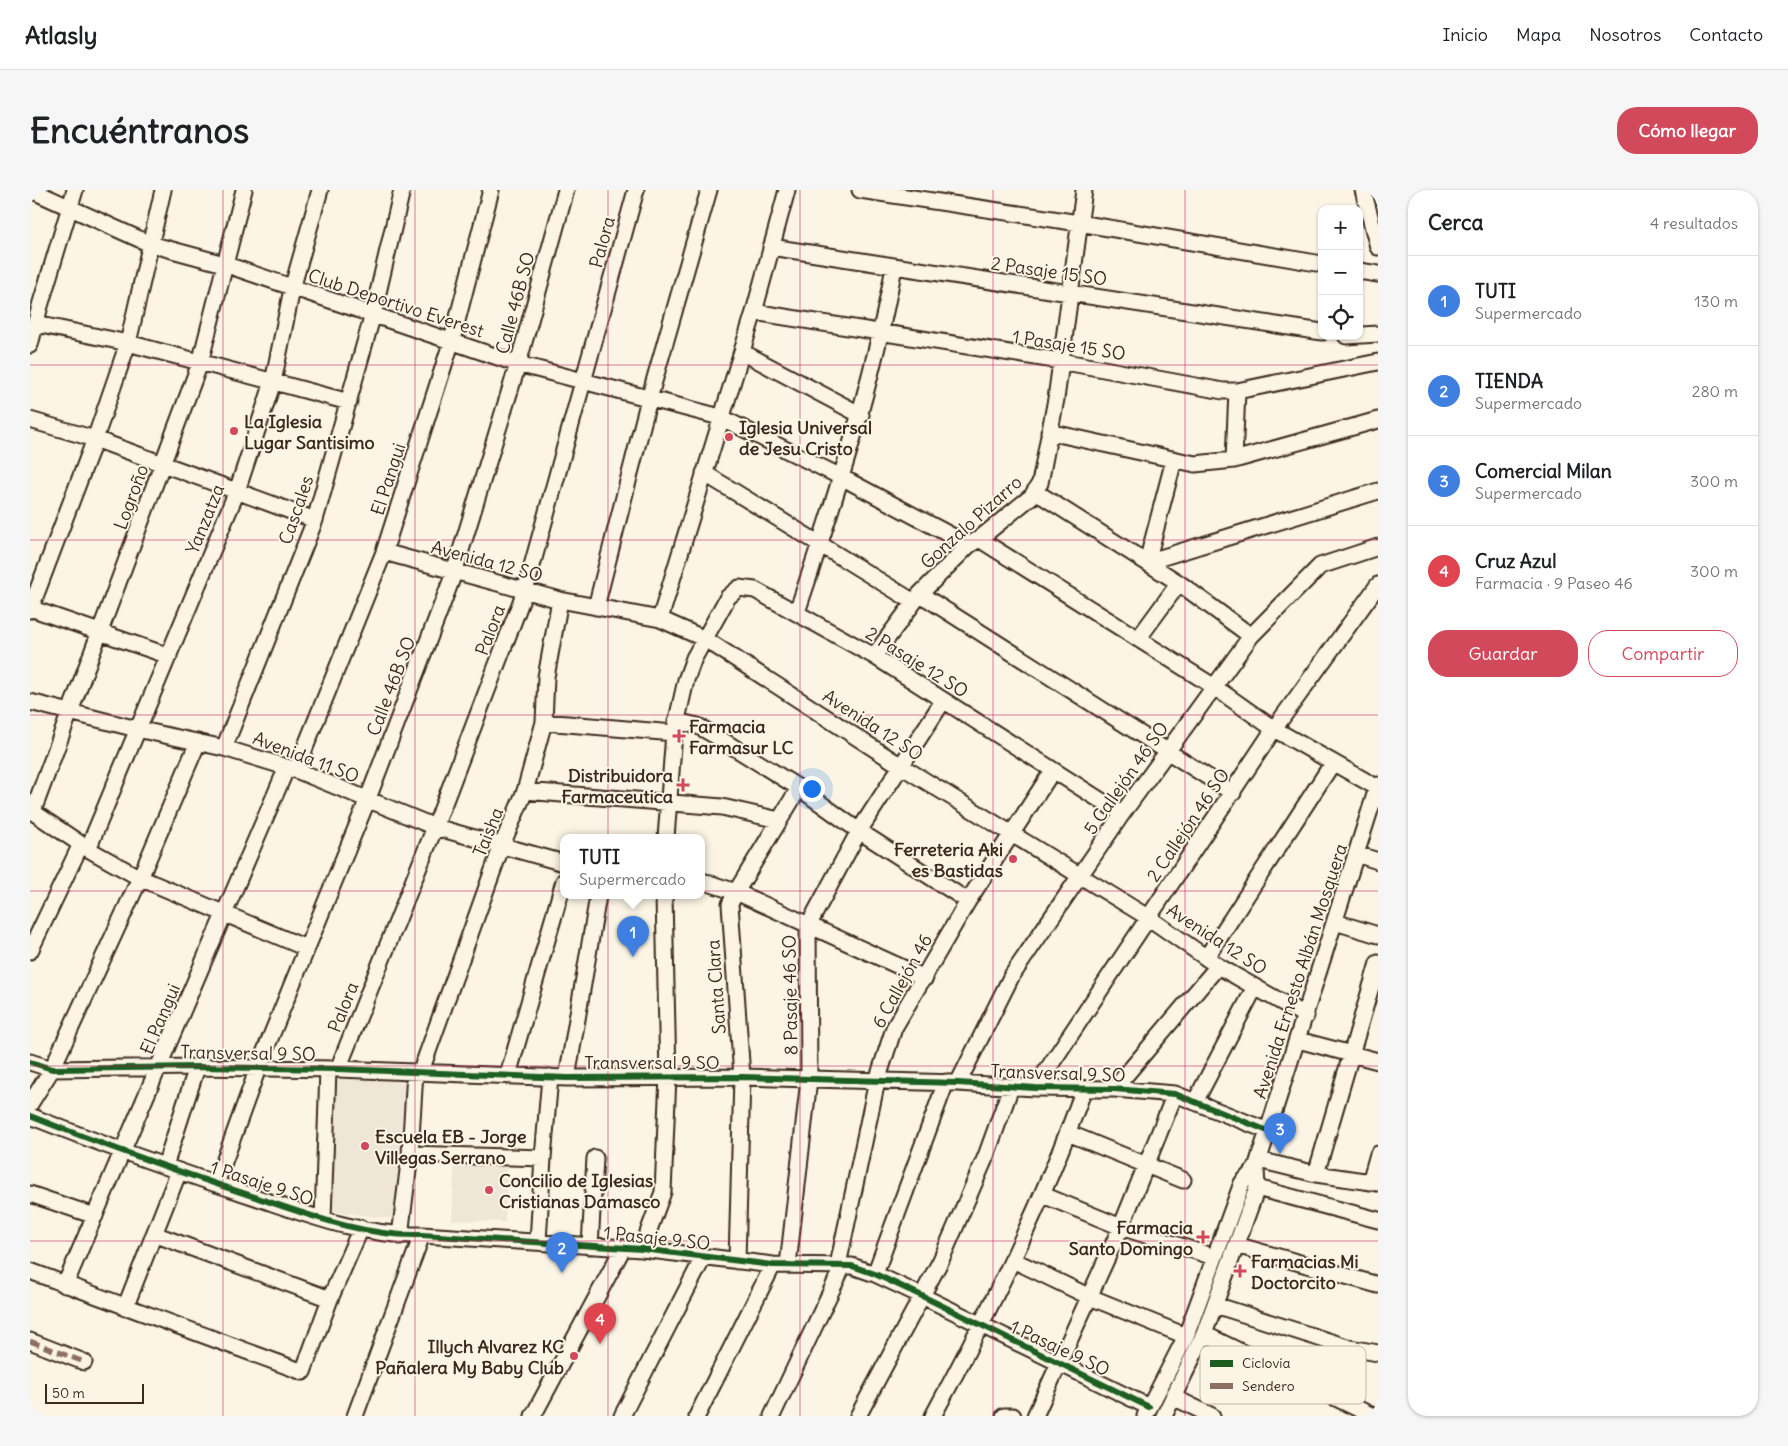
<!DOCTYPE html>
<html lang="es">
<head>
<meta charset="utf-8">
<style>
  body { margin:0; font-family:Delius,sans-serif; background:#f6f6f6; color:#202124 }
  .controls { position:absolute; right:15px; top:15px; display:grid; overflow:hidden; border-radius:10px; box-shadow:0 1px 4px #0004 }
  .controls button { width:45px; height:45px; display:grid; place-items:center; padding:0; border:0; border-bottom:1px solid #e0e0e0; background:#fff; color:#202124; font:25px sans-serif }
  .scale { position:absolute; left:15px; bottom:12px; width:99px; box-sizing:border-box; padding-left:5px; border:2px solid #3b2a1e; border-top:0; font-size:14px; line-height:18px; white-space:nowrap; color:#3b2a1e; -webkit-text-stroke:4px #fcf5e5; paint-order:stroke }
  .you { position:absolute; left:781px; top:598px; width:18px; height:18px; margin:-12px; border:4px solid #fff; border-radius:50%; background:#1a73e8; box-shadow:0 0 0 8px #1a73e833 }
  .badge { display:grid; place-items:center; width:32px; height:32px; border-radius:50%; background:#d1495b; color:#fff; font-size:16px; font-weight:700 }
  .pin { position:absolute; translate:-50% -41px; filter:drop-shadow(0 1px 2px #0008) }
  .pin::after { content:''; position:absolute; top:26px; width:18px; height:15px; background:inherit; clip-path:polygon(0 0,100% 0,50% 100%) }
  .popup { position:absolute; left:530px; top:644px; width:145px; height:65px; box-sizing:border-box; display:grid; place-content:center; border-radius:10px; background:#fff; filter:drop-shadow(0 1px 4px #0005); font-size:16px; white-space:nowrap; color:#757577 }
  .popup b { font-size:19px; color:#202124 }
  .popup::after { content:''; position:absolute; left:50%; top:100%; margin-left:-10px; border:10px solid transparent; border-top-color:#fff }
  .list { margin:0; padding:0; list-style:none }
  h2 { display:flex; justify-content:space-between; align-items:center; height:65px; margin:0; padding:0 20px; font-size:21px }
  h2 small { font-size:16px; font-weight:400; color:#757577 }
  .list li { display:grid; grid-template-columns:32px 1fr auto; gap:15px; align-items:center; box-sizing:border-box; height:90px; padding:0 20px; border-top:1px solid #e0e0e0 }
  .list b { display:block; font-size:19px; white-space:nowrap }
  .list p { margin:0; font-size:16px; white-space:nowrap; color:#757577 }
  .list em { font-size:16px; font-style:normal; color:#757577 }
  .actions { display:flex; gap:10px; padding:15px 20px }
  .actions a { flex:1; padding:11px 0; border:1px solid #d1495b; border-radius:20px; text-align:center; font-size:18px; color:#d1495b }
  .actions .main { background:#d1495b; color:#fff }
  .icon { flex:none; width:28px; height:28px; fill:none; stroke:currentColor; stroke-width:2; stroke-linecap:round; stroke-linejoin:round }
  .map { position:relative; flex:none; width:1348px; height:1226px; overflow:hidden; border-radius:20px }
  header { display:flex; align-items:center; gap:30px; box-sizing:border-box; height:70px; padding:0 25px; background:#fff; border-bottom:1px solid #e0e0e0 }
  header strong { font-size:24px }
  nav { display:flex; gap:28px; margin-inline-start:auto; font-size:18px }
  .intro { display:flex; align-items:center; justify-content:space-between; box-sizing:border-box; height:120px; padding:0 30px }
  h1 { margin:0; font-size:35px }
  .button { padding:12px 22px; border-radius:20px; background:#d1495b; color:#fff; font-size:18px; font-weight:700 }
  main { display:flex; gap:30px; padding:0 30px }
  aside { flex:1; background:#fff; border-radius:20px; box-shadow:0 1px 4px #0004 }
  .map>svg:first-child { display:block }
  .built { fill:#eee6d6 }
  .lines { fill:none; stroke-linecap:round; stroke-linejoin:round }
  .minor-casing { stroke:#3b2a1e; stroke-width:19 }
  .minor { stroke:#fcf5e5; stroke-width:15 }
  .quiet { stroke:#8d6e63; stroke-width:5; stroke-dasharray:10 5; stroke-linecap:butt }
  .cycleway-casing { stroke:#fcf5e5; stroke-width:9 }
  .cycleway { stroke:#1b5e20; stroke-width:6 }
  .grid { fill:none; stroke:#c2185b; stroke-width:1; stroke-opacity:0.55 }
  .poi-dot { fill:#d1495b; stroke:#fcf5e5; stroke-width:2 }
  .labels { text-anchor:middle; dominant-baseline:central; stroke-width:4; stroke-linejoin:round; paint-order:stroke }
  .street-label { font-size:18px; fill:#3b2a1e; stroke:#fcf5e5 }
  .poi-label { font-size:18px; font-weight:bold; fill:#3b2a1e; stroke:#fcf5e5; text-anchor:start }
  .key { fill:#fcf5e5; stroke:#c2b8a9; stroke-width:1 }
  .key-label { font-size:14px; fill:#3b2a1e }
</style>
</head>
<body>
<header>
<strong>Atlasly</strong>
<nav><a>Inicio</a><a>Mapa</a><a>Nosotros</a><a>Contacto</a></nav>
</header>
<div class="intro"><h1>Encuéntranos</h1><a class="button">Cómo llegar</a></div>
<main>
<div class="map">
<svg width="1348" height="1226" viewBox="0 0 1348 1226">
  <rect width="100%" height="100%" fill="#fcf5e5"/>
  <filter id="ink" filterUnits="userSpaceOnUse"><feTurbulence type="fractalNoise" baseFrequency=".02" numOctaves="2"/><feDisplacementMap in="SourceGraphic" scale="10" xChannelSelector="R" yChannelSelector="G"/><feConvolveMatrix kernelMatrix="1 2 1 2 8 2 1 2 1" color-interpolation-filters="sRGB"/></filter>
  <g filter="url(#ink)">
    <path class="built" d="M301,886L375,891L364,1029L300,1021Z
      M425,969L477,971L475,1032L422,1030Z"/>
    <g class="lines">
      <defs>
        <path id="minor" d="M1,0L120,54L194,74L488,174L690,227L811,287L939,355
          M830,0L1049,33L1292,74
          M1333,0L1348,57
          M741,57L1292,142
          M1329,81L1348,84
          M724,122L1030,171L1193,201H1207L1348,172
          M6,134L98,153L319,212
          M1316,146L1348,144
          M0,155L10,116L45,0
          M712,162L831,225
          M0,230L65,249L285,330
          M1019,242L1165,274L1204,270L1348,230
          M1204,270L1207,201
          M674,283L884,412
          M1006,302L1149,393L1221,446
          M949,349L1183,496L1244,539L1348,598
          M354,362L530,410L630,429L675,449L871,576L1119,728L1188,776L1276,826
          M1117,372L1348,301
          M1117,372L1144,270
          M890,404L1203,603
          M566,417L619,209L679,0
          M0,418L139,466
          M0,420L65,249L98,153L133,0
          M767,422C806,306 842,197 864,77
          M630,429L724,122L757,0
          M1108,449L1149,393
          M844,466L890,404L939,355L949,349L1002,306L1010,293L1026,209L1054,0
          M0,512L107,539L194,558L266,580L405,637L534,673
          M646,531L668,536L684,545L769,598L829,641L938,711
          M514,532L644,543
          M194,558L285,330L343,124L372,0
          M266,580L354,362L422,150L461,0
          M495,601L692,617L749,630
          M0,620L58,659L110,688L276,758
          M3,621L170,173L214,0
          M636,648L644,543L656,490L664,468L698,407L709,398L725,400L844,466L1092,624
          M58,659L207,301L243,192L262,99L290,0
          M1326,664L1348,671
          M672,691L706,702L895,788
          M1305,732L1348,745
          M0,761L51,654
          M1176,768L1302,574
          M1268,850L1348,871
          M0,872L22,879L167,877L308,879L537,888L712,887L928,893L1005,898L1084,899L1145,904L1238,941
          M308,879L405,637L495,401L606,0
          M391,881L472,655L495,601L514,532L516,487L530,410
          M478,885L534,691
          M537,888L568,706
          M928,893L981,787L1092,624L1221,446L1290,376L1348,357
          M1005,898L1244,539L1348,395
          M1084,899L1188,776
          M1165,912L1225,797
          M0,914L22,879L110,688L168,552
          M0,926C73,955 147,981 222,1006C276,1024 334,1047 392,1045L612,1059L743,1075L822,1076L845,1084L890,1105L1119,1217
          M1038,943L1153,990
          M380,964L513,968
          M1229,970L1286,984L1348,993
          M135,976L167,877
          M1286,984L1348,773
          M1340,992L1348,964
          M186,994L228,878L337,611L424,383L488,174L536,0
          M1227,998L1348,1030
          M0,1004L65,1026
          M1013,1005L1091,1037L1184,1067
          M293,1029L298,879
          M124,1044L300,1109
          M370,1046L380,964L385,882
          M508,1052L513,968L520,887
          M1206,1055L1348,1095
          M560,1056L565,968
          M612,1059L633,1002L638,886L634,706
          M983,1070L1060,1107L1156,1146
          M707,1071L712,887L700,714L706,702L769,598
          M758,1075L779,889L778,736L829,641L913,511
          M808,1075L847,891L864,838L938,711L1023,580
          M0,1081L273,1182L300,1109L331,1038
          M845,1084L916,892
          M35,1095L257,577
          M1185,1115L1320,1158L1348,1163
          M95,1118L149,981
          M1174,1144L1343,1226
          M0,1151L54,1172
          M1143,1207L1182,1226
          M325,1226L392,1045
          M503,1226L593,1058
          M592,1226L673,1068
          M667,1226L743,1075
          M742,1226L813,1076
          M828,1226L911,1070L956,966L981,897
          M903,1226C960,1120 1013,1013 1054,899
          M974,1226H983
          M1005,1226L1091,1037L1145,904
          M1115,1226L1156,1146L1212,993L1226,978
          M1134,1226L1174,1144L1227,998L1226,978L1348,595"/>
      </defs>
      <use href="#minor" class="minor-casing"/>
      <use href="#minor" class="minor"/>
      <path class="quiet" d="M0,1151L54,1172"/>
      <defs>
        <path id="cycleway" d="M0,872L22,879L167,877L308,879L537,888L712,887L928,893L1005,898L1084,899L1145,904L1238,941
          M0,926C73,955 147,981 222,1006C276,1024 334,1047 392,1045L612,1059L743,1075L822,1076L845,1084L890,1105L1119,1217"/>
      </defs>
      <use href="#cycleway" class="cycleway-casing"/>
      <use href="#cycleway" class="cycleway"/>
    </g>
  </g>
  <path class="grid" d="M193,0V1226M385,0V1226M578,0V1226M770,0V1226M963,0V1226M1155,0V1226M0,175H1348M0,350H1348M0,525H1348M0,701H1348M0,876H1348M0,1051H1348"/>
  <g class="poi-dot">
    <circle cx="204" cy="241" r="5"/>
    <circle cx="699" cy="247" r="5"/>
    <path d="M646.5 538.5h5v5h5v5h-5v5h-5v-5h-5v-5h5z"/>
    <path d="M650.5 587.5h5v5h5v5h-5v5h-5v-5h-5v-5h5z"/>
    <circle cx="983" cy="669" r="5"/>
    <circle cx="335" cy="956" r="5"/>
    <circle cx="459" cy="1000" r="5"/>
    <path d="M1170.5 1039.5h5v5h5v5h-5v5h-5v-5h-5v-5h5z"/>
    <path d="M1207.5 1073.5h5v5h5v5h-5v5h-5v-5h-5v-5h5z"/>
    <circle cx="544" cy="1166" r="5"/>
  </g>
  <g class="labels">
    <g class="street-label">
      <text transform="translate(572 52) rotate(-75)">Palora</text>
      <text transform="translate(1019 81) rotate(8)">2 Pasaje 15 SO</text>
      <text transform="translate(366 113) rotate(18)">Club Deportivo Everest</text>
      <text transform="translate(485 113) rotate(-75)">Calle 46B SO</text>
      <text transform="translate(1039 155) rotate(9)">1 Pasaje 15 SO</text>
      <text transform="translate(358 289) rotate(-72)">El Pangui</text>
      <text transform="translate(101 307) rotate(-70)">Logroño</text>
      <text transform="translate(266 320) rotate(-71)">Cascales</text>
      <text transform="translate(175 329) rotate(-68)">Yanzatza</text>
      <text transform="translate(941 332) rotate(-42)">Gonzalo Pizarro</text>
      <text transform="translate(457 371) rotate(15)">Avenida 12 SO</text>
      <text transform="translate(460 440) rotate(-69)">Palora</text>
      <text transform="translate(887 472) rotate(32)">2 Pasaje 12 SO</text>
      <text transform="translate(361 496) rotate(-69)">Calle 46B SO</text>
      <text transform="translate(843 535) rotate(33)">Avenida 12 SO</text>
      <text transform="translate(276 567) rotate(21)">Avenida 11 SO</text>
      <text transform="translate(1096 588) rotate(-55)">5 Callejón 46 SO</text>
      <text transform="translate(1158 635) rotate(-56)">2 Callejón 46 SO</text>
      <text transform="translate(458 642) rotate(-68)">Taisha</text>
      <text transform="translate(1187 749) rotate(33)">Avenida 12 SO</text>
      <text transform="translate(1270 781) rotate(-72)">Avenida Ernesto Albán Mosquera</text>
      <text transform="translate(872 791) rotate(-61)">6 Callejón 46</text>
      <text transform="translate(686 797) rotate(-94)">Santa Clara</text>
      <text transform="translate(760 805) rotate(-91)">8 Pasaje 46 SO</text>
      <text transform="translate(313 817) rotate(-68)">Palora</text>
      <text transform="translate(130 829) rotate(-67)">El Pangui</text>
      <text transform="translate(218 863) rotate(1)">Transversal 9 SO</text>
      <text x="622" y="872">Transversal 9 SO</text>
      <text transform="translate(1028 883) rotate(2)">Transversal 9 SO</text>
      <text transform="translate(232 993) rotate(18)">1 Pasaje 9 SO</text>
      <text transform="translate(627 1048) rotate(6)">1 Pasaje 9 SO</text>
      <text transform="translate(1030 1158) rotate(25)">1 Pasaje 9 SO</text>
    </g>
    <g class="poi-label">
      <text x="214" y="231">La Iglesia<tspan x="214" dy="21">Lugar Santisimo</tspan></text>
      <text x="709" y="237">Iglesia Universal<tspan x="709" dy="21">de Jesu Cristo</tspan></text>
      <text x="659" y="536">Farmacia<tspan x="659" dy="21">Farmasur LC</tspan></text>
      <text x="643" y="585" text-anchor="end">Distribuidora<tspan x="643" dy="21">Farmaceutica</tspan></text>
      <text x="973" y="659" text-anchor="end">Ferreteria Aki<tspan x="973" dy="21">es Bastidas</tspan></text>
      <text x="345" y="946">Escuela EB - Jorge<tspan x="345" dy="21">Villegas Serrano</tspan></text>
      <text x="469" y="990">Concilio de Iglesias<tspan x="469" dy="21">Cristianas Damasco</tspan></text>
      <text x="1163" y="1037" text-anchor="end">Farmacia<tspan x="1163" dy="21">Santo Domingo</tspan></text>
      <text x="1221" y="1071">Farmacias Mi<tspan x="1221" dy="21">Doctorcito</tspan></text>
      <text x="534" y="1156" text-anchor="end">Illych Alvarez KC<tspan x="534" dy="21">Pañalera My Baby Club</tspan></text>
    </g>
  </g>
  <rect x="1170" y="1156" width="166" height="58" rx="8" class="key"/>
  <rect x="1180" y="1170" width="23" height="7" fill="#1b5e20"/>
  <rect x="1180" y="1193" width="23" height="6" fill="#8d6e63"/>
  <g class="key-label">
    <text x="1212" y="1178">Ciclovía</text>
    <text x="1212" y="1201">Sendero</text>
  </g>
</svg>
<div class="controls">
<button>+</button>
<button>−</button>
<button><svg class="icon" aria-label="locate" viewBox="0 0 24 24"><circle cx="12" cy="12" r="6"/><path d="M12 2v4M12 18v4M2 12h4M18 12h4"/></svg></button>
</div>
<div class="scale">50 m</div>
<div class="you"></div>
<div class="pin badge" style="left:603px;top:767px;background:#3f7fe0">1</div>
<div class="popup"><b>TUTI</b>Supermercado</div>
<div class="pin badge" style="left:532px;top:1083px;background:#3f7fe0">2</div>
<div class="pin badge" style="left:1250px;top:964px;background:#3f7fe0">3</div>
<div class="pin badge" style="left:570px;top:1154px;background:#e0444e">4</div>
</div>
<aside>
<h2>Cerca<small>4 resultados</small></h2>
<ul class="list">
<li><span class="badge" style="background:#3f7fe0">1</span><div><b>TUTI</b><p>Supermercado</p></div><em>130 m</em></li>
<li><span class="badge" style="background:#3f7fe0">2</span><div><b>TIENDA</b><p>Supermercado</p></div><em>280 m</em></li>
<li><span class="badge" style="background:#3f7fe0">3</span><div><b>Comercial Milan</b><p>Supermercado</p></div><em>300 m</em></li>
<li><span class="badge" style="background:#e0444e">4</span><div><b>Cruz Azul</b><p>Farmacia · 9 Paseo 46</p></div><em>300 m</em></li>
</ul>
<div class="actions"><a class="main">Guardar</a><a>Compartir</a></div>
</aside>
</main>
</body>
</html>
